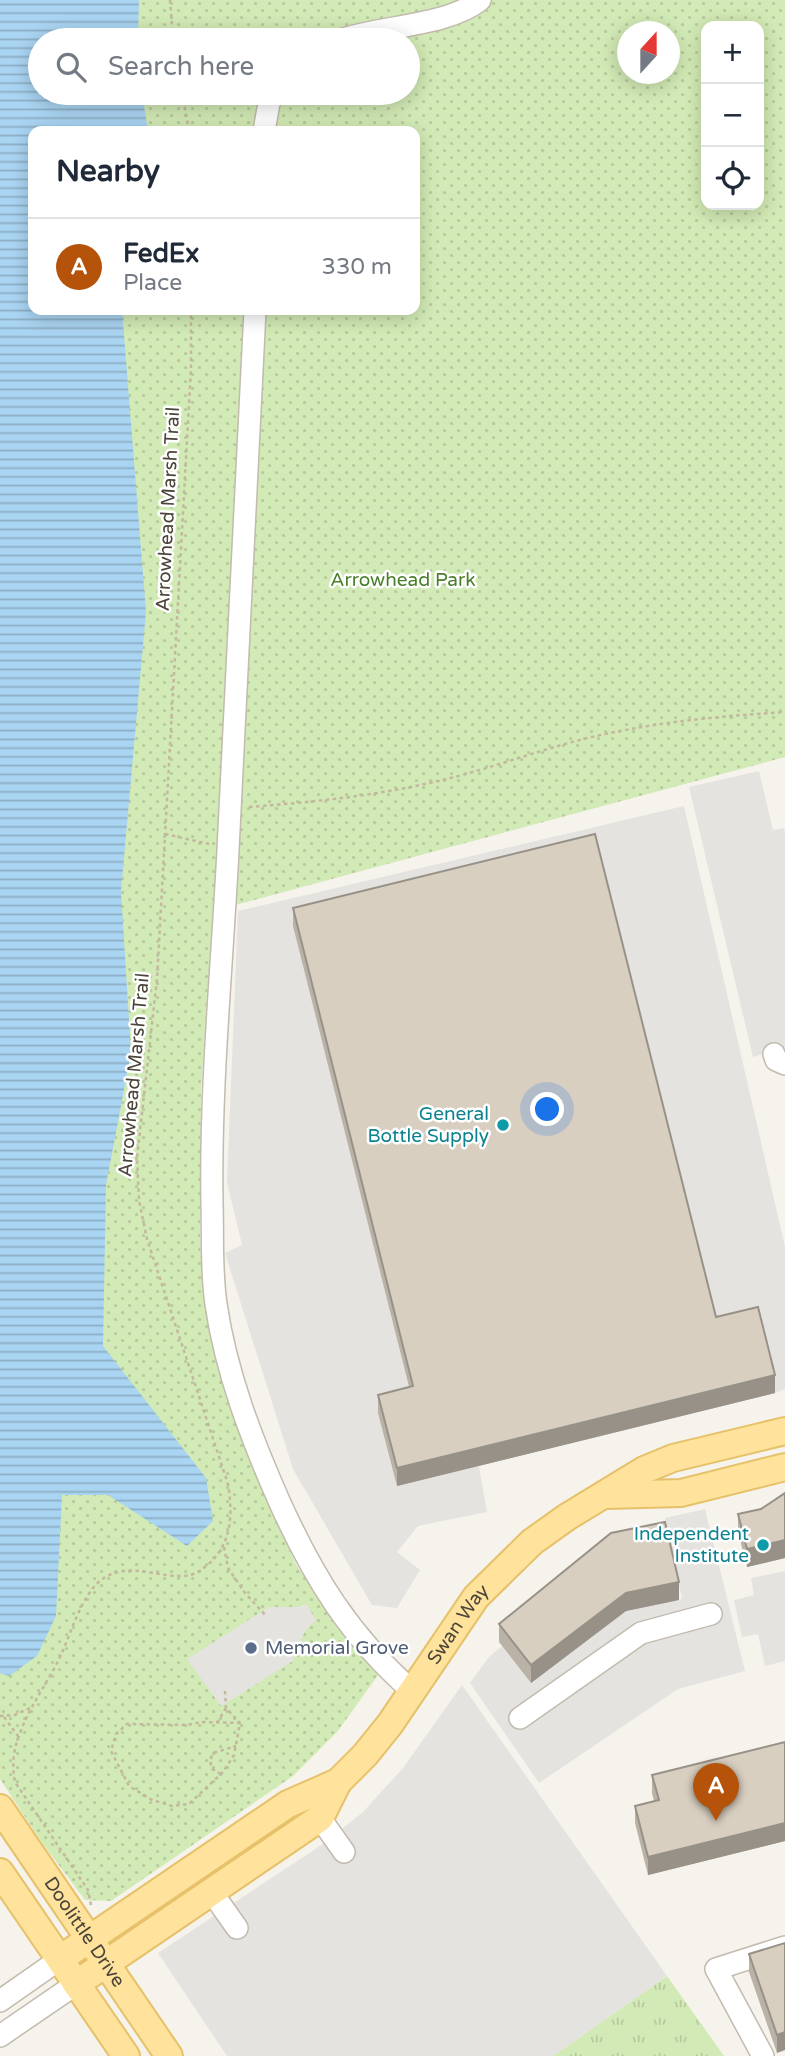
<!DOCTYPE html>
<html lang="en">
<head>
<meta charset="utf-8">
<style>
  body { margin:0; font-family:"Varela Round",sans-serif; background:#f2f2f3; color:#1f2937 }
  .controls { position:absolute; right:21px; top:21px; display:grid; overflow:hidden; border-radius:14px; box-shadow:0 4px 18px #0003 }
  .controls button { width:63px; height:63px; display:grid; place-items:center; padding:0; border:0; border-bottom:2px solid #e0e1e3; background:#fff; color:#1f2937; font:35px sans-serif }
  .compass { position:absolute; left:617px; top:21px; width:63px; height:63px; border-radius:50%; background:#fff; box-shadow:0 4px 18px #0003; rotate:21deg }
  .you { position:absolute; left:548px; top:1110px; width:24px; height:24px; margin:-18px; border:5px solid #fff; border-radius:50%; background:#1a73e8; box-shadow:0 0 0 10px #1a73e833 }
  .badge { display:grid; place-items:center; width:46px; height:46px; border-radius:50%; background:#b45309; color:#fff; font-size:23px; font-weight:700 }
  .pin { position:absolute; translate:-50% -58px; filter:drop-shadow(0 2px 4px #0008) }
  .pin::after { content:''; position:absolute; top:37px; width:24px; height:21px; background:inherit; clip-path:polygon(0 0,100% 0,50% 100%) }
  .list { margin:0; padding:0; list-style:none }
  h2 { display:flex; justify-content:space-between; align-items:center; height:91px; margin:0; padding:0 28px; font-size:30px }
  h2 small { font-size:23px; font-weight:400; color:#747a83 }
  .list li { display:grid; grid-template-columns:46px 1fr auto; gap:21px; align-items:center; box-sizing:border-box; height:98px; padding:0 28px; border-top:2px solid #e0e1e3 }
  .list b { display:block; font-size:26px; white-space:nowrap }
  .list p { margin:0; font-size:23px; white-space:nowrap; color:#747a83 }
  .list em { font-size:23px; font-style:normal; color:#747a83 }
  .icon { flex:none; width:38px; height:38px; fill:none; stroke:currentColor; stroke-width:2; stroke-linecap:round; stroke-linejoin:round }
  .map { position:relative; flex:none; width:785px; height:2056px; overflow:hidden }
  .search { position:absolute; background:#fff; box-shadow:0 4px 18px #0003; left:28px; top:28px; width:392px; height:77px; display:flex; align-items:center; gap:18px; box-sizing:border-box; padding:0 24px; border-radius:38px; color:#747a83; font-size:26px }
  .panel { position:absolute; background:#fff; box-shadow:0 4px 18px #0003; left:28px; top:126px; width:392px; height:189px; border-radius:14px }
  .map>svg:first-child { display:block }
  .grass { fill:url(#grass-tufts) }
  .park { fill:url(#park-dots); fill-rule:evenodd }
  .parking { fill:#e5e3e0 }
  .water { fill:url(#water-rules) }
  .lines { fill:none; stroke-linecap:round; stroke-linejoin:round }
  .minor-casing { stroke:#c2bbae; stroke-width:24 }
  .major-casing { stroke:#e6c16a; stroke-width:30 }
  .path { stroke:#c4b79f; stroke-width:2.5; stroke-dasharray:3.5 3.5; stroke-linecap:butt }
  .minor { stroke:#fff; stroke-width:21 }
  .major { stroke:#ffe39c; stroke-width:26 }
  .wall { fill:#bab2a6 }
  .shaded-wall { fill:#979187 }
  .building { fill:#d8cfc1; stroke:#979187; stroke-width:2 }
  .culture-dot { fill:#0f9aa8; stroke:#fff; stroke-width:2.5 }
  .service-dot { fill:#5c6f8a; stroke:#fff; stroke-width:2.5 }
  .labels { text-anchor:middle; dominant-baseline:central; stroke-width:5; stroke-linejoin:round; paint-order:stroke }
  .street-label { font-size:19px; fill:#4b4439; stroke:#fff }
  .park-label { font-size:19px; fill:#4a7f2a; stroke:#fff }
  .culture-label { font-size:19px; fill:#0d838f; stroke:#fff; text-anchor:end }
  .service-label { font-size:19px; fill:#4e5e75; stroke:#fff; text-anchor:start }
</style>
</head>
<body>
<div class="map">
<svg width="785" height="2056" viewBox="0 0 785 2056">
  <defs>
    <pattern id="grass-tufts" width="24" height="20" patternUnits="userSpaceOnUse" patternTransform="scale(1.75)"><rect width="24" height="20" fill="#d2eab5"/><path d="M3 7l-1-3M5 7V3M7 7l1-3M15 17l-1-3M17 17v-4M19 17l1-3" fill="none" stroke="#b6ca9c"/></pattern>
    <pattern id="park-dots" width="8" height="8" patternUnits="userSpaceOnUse" patternTransform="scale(1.75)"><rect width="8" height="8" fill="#d2eab5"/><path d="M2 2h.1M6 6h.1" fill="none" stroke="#b6ca9c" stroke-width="1.8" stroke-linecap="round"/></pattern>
    <pattern id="water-rules" width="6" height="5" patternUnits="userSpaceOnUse" patternTransform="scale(1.75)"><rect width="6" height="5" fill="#a9d4f2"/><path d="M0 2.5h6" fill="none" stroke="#8caec5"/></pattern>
  </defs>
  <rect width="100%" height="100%" fill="#f6f3ec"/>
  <path class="grass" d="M667,1976L724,2056H553Z"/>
  <path class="park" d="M0,0H785V757L213,911L201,1090L200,1243L206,1311L224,1391L258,1481L297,1566L339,1628L379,1674L337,1732L293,1776L111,1901L85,1900L43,1844L0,1779ZM706,26H759V205H706ZM628,32H670V74H628ZM40,40H408V93H40ZM33,131H415V310H33Z"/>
  <path class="parking" d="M759,771L773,830L784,828L785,833V1047L753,1057L689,787Z
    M684,806L785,1247V1389L775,1393L294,926L413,1404L397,1486L479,1466L487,1512L418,1526L397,1552L420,1570L397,1608L372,1605L293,1469L225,1253L242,1245L227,1182L238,911Z
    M705,1509L745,1671L678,1689L539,1783L470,1683L489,1657L502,1646L531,1683L626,1611L682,1599L665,1518Z
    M785,1571V1661L765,1666L758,1634L742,1637L734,1600L754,1595L751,1578Z
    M306,1604L316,1620L308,1627L302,1637L293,1661L221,1706L187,1659L269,1607H298Z
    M462,1685L667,1976L553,2056H227L158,1953L323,1844L363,1812L403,1768Z"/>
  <path class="water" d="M0,0H139L138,40H40V93H142L148,131H33V310H122L146,612L121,891L131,1053L106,1185L103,1346L206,1478L213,1521L187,1546L108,1495H62L56,1616L37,1656L9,1676L0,1673Z"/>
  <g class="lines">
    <defs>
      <path id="minor" d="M340,40C380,26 448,26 480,0
        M264,131L269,103L274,93
        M255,310C246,490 237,670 228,850C222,968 210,1085 212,1203C213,1237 211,1271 216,1304C226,1373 252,1440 280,1503C314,1578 349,1635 411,1690
        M774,1054L776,1060L785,1064
        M520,1718L641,1633L711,1614
        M320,1818L344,1852
        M211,1891L237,1928
        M0,2001L60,1959
        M0,2036L76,1984
        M763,2056L716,1969L785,1947"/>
      <g id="major">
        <path d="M606,1495L681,1493L785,1467"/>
        <path id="s1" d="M0,1808L169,2056"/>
        <path d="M0,1872L126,2056"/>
        <path d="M60,1959L288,1804L338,1782"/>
        <path id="s2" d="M76,1984L320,1818L338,1782L365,1755L390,1724L476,1597L532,1542L567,1517L644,1470L673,1458L785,1431"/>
      </g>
    </defs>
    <use href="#minor" class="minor-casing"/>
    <use href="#major" class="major-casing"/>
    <path class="path" d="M170,0L173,40
      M182,93L189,131
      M249,807C313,802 375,796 438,781C491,769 543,748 596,736C658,722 721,716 785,712
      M165,834L209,844
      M224,1547L228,1568L245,1593L267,1617
      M225,1691L226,1708L240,1723
      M0,1716L15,1715L30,1708
      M4,1717L18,1736
      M202,1722L240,1723L234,1755L223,1772L189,1804L172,1806L152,1800L129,1786L111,1751L116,1734L127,1724L187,1725Z
      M217,1723L226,1708
      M221,1774L212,1769L210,1760L213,1753L236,1746
      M91,1905L88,1890L15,1782C12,1766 13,1751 19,1736C28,1710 43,1689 56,1665C70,1640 80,1593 104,1578C129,1562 156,1577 182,1576C192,1576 199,1572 206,1566C232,1546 233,1514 228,1484L147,1239L139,1200L137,1158L157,979L191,369V310"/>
    <use href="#minor" class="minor"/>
    <use href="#major" class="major"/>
  </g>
  <path class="wall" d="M293,908L716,1317L775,1393L397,1486L378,1413V1395L409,1387L293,926Z
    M785,1493V1558L747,1567L738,1532V1514L761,1509Z
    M679,1600L626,1611L531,1683L499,1642V1624Z
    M785,1742V1841L648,1875L635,1823V1806L654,1801L652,1793V1775Z
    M785,1943L777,2053L749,1972V1954Z"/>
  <path class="shaded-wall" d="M775,1375V1393L397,1486V1468Z
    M785,1540V1558L747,1567V1549Z
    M679,1582V1600L626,1611L531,1683V1665L626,1593Z
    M785,1823V1841L648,1875V1857Z
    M785,2032V2050L777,2053V2035Z"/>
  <path class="building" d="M595,834L716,1317L758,1307L775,1375L397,1468L378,1395L413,1386L293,908Z
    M785,1493V1540L747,1549L738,1514L761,1509Z
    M665,1522L679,1582L626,1593L531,1665L499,1624L611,1533Z
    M785,1742V1823L648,1857L635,1806L659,1800L652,1775Z
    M785,1943V2032L777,2035L749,1954Z"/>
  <g class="culture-dot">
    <circle cx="503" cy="1125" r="7"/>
    <circle cx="763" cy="1545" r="7"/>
  </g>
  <circle class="service-dot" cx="251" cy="1648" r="7"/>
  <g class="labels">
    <g class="street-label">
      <text transform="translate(168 509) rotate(-87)">Arrowhead Marsh Trail</text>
      <text transform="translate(134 1075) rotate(-85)">Arrowhead Marsh Trail</text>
      <text stroke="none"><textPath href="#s2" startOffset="534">Swan Way</textPath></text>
      <text stroke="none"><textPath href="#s1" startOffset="150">Doolittle Drive</textPath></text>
    </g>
    <g class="park-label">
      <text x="403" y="580">Arrowhead Park</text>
    </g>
    <g class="culture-label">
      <text x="489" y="1114">General<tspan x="489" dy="22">Bottle Supply</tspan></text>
      <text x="749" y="1534">Independent<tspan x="749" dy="22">Institute</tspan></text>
    </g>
    <g class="service-label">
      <text x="265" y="1648">Memorial Grove</text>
    </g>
  </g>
</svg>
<div class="controls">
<button>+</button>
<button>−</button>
<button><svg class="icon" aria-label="locate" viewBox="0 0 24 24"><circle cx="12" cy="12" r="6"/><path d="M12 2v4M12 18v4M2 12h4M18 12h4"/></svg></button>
</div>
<svg class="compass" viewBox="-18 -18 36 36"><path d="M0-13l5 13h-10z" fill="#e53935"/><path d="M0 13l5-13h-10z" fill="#747a83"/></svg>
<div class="you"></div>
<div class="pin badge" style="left:716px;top:1821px">A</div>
<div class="search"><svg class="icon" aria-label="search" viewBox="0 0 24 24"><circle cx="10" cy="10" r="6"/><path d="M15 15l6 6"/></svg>Search here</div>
<section class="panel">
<h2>Nearby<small></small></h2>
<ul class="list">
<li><span class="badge">A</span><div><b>FedEx</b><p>Place</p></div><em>330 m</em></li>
</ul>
</section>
</div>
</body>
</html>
